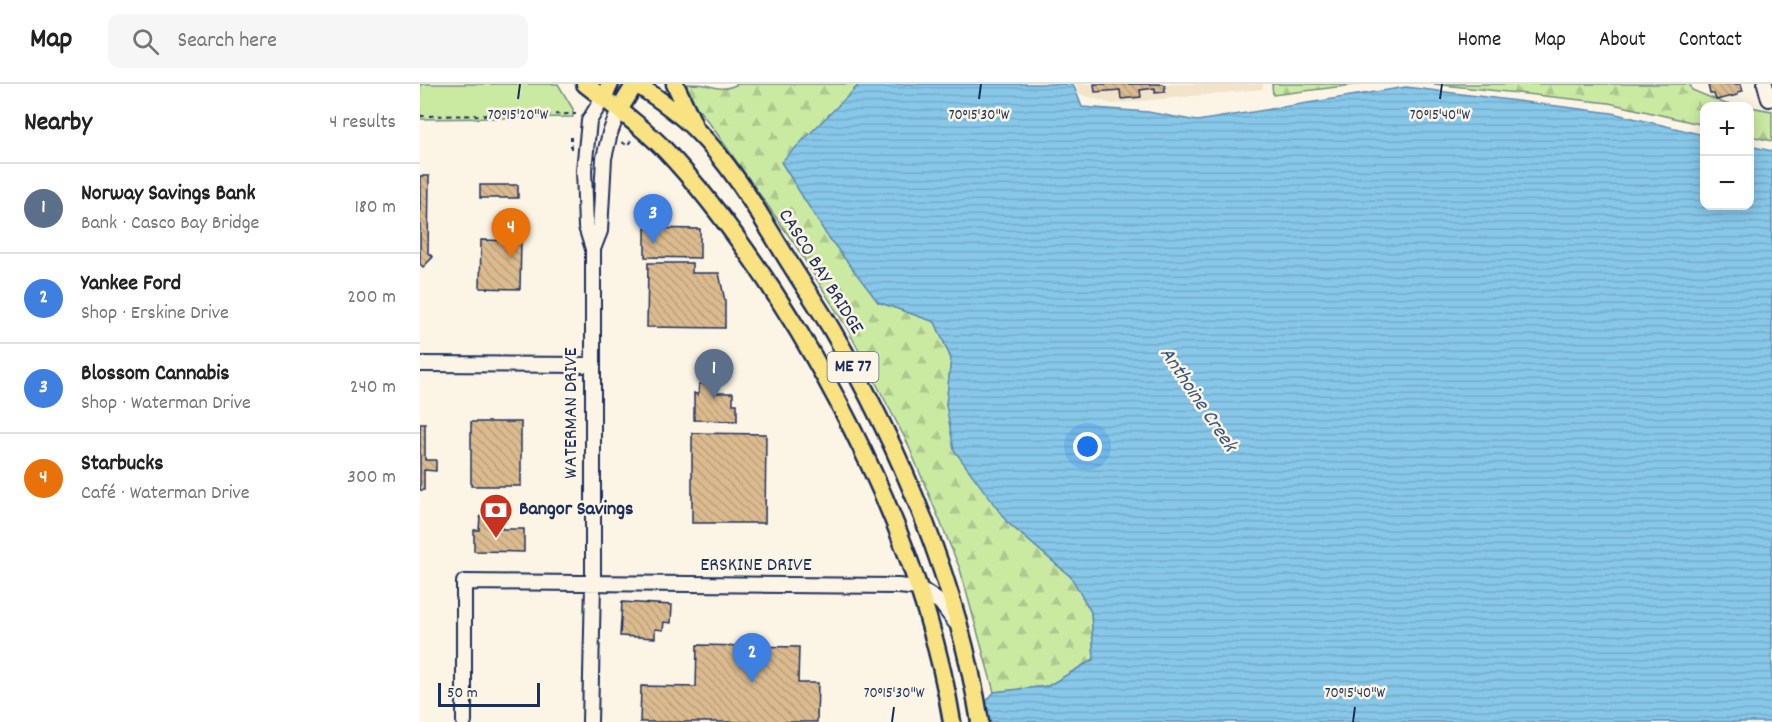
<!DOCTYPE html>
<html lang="en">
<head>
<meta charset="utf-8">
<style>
  body { margin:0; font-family:Dekko,sans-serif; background:#f6f6f6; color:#222 }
  .controls { position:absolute; right:18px; top:18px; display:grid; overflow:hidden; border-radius:12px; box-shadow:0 3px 15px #0003 }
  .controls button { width:54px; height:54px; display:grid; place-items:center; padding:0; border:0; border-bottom:2px solid #e0e0e0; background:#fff; color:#222; font:30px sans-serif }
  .scale { position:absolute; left:18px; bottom:15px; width:102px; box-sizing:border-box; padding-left:6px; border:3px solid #1b2f5e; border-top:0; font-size:16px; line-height:21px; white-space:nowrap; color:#1b2f5e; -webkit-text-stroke:4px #fcf5e5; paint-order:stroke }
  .you { position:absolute; left:668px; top:363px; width:21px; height:21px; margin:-15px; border:4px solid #fff; border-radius:50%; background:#1a73e8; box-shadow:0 0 0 9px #1a73e833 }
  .badge { display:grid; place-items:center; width:39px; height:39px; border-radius:50%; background:#1a73e8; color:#fff; font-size:20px; font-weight:700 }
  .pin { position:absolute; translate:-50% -50px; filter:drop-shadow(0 2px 3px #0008) }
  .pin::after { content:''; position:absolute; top:32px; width:21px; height:18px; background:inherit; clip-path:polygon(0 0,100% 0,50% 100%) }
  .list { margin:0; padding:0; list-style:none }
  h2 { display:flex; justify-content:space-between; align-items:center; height:78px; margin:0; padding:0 24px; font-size:26px }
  h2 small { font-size:20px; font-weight:400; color:#767676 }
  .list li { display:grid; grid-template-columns:39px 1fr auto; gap:18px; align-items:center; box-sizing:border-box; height:90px; padding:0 24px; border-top:2px solid #e0e0e0 }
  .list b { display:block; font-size:22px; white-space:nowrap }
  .list p { margin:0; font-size:20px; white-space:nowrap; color:#767676 }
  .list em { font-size:20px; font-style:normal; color:#767676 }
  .icon { flex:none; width:33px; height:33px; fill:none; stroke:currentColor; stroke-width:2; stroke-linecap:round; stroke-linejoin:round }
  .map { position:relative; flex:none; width:1352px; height:638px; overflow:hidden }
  header { display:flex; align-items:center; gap:36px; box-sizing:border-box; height:84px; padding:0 30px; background:#fff; border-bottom:2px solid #e0e0e0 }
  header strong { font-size:28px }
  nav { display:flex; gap:33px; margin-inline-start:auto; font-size:21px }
  .search { width:420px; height:54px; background:#f6f6f6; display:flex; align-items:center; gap:15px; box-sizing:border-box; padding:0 21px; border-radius:12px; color:#767676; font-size:22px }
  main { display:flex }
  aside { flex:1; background:#fff }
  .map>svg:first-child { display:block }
  .built { fill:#f2e4cb }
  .green { fill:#caeaa2; stroke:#728c80; stroke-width:1.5 }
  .forest { fill:url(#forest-firs); stroke:#728c80; stroke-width:1.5 }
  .water { fill:url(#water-rules); stroke:#5c8ab1; stroke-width:1.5 }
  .building { fill:url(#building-back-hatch); stroke:#1b2f5e; stroke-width:1.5 }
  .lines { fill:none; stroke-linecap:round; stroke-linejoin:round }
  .minor-casing { stroke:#1b2f5e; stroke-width:18 }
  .major-casing { stroke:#1b2f5e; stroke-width:21 }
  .path { stroke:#1b2f5e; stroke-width:2; stroke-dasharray:4.5 4.5; stroke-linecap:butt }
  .minor { stroke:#fcf5e5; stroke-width:14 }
  .major { stroke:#f8e281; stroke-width:16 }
  .ticks { fill:none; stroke:#1b2f5e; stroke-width:2 }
  .labels { text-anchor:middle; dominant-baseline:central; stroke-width:5; stroke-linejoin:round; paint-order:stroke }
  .shield { fill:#fcf5e5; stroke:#5e6a86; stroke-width:1.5 }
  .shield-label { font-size:18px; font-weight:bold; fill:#1b2f5e }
  .street-label { font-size:20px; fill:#1b2f5e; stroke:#fcf5e5 }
  .poi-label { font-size:20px; font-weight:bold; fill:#1b2f5e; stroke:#fcf5e5; text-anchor:start }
  .water-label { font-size:21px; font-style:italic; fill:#365580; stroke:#fcf5e5 }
  .ticks-label { font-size:15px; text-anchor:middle; fill:#1b2f5e; stroke:#fcf5e5; stroke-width:5; stroke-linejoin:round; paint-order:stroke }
</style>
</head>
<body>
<header>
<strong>Map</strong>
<div class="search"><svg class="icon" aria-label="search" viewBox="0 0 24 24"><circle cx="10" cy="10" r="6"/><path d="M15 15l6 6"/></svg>Search here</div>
<nav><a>Home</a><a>Map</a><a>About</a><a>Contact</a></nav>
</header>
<main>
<aside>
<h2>Nearby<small>4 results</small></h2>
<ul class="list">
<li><span class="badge" style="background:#5c6f8a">1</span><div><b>Norway Savings Bank</b><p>Bank · Casco Bay Bridge</p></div><em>180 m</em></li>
<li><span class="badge" style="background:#3f7fe0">2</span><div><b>Yankee Ford</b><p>Shop · Erskine Drive</p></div><em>200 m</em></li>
<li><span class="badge" style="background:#3f7fe0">3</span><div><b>Blossom Cannabis</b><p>Shop · Waterman Drive</p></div><em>240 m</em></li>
<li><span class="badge" style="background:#e8710a">4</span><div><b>Starbucks</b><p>Café · Waterman Drive</p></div><em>300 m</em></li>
</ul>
</aside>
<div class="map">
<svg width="1352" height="638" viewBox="0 0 1352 638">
  <defs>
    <pattern id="forest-firs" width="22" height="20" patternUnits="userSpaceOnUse" patternTransform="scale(1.5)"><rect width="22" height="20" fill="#caeaa2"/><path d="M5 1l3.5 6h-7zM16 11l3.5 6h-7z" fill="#adc98e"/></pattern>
    <pattern id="water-rules" width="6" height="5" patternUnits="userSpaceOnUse" patternTransform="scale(1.5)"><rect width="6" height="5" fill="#87c7e8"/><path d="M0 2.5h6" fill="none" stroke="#74abc9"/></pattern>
    <pattern id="building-back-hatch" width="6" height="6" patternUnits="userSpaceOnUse" patternTransform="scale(1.5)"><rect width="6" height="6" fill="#dbbb8e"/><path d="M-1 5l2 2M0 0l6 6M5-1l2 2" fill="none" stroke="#bba17d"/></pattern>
  </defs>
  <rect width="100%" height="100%" fill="#fcf5e5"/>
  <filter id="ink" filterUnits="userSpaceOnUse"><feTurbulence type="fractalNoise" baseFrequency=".0167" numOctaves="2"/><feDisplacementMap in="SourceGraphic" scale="12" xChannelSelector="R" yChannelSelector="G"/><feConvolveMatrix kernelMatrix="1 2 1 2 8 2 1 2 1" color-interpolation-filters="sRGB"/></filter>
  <g filter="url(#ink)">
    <path class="built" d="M656,0H843V5L692,20L659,10Z"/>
    <path class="green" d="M0,0H138L153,25V33L0,35Z"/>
    <path class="forest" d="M265,0C271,0 279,0 285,1C299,4 303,7 318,0H440L433,6L458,218L515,238L531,275L526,321L587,438L651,493L671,528L674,575L628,602L574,608L540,485L487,358L427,244L374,159L293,44L278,25L269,12Z
      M852,0H941L853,11Z
      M1014,0H1270L1272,6L1306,20L1324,22H1284V41L1189,19Z
      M1330,23L1352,27V57L1330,52Z"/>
    <path class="water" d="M440,0H653L662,23L728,28L777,37L986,3L1192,29L1284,51V122H1330V62L1352,67V638H550L574,608L628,602L674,575L671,528L651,493L587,438L534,366L526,321L531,274L515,238L458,218L406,150L361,78Z"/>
    <path class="building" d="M674,0H742L745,1V8L735,9V4L720,6L721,13L701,15L700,6L675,8Z
      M1291,0H1321L1323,7L1318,8V11L1296,16L1294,10H1290L1288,1Z
      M0,92H9L8,169L13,173L3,183L0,180Z
      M60,101H98V114H60Z
      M225,144L280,145V174L225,173Z
      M61,156L101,157L100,205L60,204Z
      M228,179H272V189H299L305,217V244L227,243Z
      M279,300H293V309H313V320H317V337L274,336V309L278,311Z
      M51,338H101V402H51Z
      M0,340H5V376H16V387L4,386V406H0Z
      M272,349L346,350L345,439H272Z
      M60,432L82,433V445H104V468L54,467V446H59Z
      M202,518L252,521L251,539L244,538L243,546L235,545V554L200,552Z
      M277,561L379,563L378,599H398L397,638H220L221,602L276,603Z"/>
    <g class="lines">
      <defs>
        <path id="minor" d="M1345,0L1349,15
          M173,165L180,147L184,74L190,49L199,26
          M0,280L173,281
          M44,638V498L478,502L499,504L521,519L535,538
          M170,638L173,501V165L166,143L164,86L169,37L183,14"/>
        <path id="major" d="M165,0C192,21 221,41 245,66C297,121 340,184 379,248C450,368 510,500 532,638
          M216,0C238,14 259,29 277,47C316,86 342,135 371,181C384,202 399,224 412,246C481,365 538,501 560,638
          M255,0L273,39
          M183,14L190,0
          M199,26L215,0"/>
      </defs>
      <use href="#minor" class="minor-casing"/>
      <use href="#major" class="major-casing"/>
      <path class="path" d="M0,32L156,30
        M202,58L208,62L212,54
        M151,65V53"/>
      <use href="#minor" class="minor"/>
      <use href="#major" class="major"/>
    </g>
  </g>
  <path class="ticks" d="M98,15L100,0M559,15L561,0M1020,15L1022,0M472,638L474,623M933,638L935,623"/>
  <defs>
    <symbol id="bank-pin" viewBox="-11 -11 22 30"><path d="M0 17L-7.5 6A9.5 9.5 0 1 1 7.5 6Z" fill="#c8321e" stroke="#fcf5e5"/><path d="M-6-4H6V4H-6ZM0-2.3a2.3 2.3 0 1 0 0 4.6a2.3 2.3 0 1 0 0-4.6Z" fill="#fff"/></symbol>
  </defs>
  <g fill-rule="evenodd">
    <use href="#bank-pin" x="57" y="407" width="38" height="52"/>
  </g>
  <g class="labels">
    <rect class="shield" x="407.5" y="268" width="51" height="30" rx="4.5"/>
    <g class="shield-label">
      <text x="433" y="283">ME 77</text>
    </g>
    <g class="street-label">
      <text transform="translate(400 188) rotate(58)">CASCO BAY BRIDGE</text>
      <text transform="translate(152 329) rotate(-90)">WATERMAN DRIVE</text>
      <text x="336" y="482">ERSKINE DRIVE</text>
    </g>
    <g class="poi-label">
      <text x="99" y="426">Bangor Savings</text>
    </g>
    <g class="water-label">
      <text transform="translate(777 316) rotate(56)">Anthoine Creek</text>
    </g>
  </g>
  <g class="ticks-label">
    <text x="98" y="35">70°15'20"W</text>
    <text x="559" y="35">70°15'30"W</text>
    <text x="1020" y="35">70°15'40"W</text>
    <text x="474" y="613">70°15'30"W</text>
    <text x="935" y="613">70°15'40"W</text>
  </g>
</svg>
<div class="controls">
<button>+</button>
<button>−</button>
</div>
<div class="scale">50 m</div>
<div class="you"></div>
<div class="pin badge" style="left:294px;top:315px;background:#5c6f8a">1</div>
<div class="pin badge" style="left:332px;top:599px;background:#3f7fe0">2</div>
<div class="pin badge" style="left:233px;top:160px;background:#3f7fe0">3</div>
<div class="pin badge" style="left:91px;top:174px;background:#e8710a">4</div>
</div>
</main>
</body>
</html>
